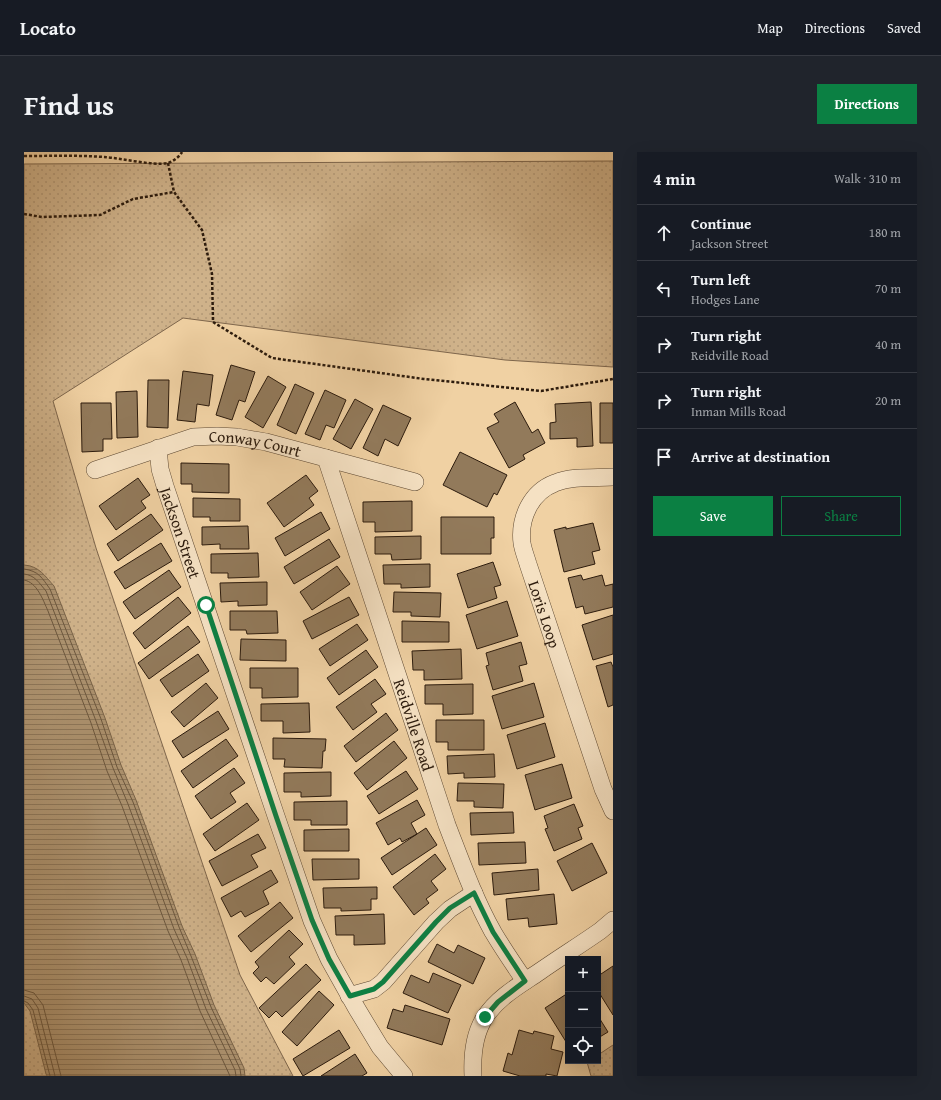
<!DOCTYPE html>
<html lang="en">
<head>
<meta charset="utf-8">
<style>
  body { margin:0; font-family:"Gentium Book Plus",serif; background:#20242c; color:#f1f3f6 }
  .controls { position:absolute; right:12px; bottom:12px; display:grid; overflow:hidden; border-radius:0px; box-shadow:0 4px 16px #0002 }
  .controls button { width:36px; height:36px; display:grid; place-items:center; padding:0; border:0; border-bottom:1px solid #363941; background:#171b24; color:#f1f3f6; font:20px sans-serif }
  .stop { position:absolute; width:12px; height:12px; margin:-9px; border:3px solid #0b8043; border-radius:50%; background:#fff }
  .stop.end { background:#0b8043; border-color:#fff; box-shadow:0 1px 4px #0008 }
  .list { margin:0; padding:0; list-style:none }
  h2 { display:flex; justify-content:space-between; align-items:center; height:52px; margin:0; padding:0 16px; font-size:17px }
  h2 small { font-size:13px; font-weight:400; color:#9ea1a6 }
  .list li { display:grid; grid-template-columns:26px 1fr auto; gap:12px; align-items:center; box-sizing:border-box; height:56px; padding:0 16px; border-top:1px solid #363941 }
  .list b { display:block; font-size:15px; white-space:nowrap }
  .list p { margin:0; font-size:13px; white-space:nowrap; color:#9ea1a6 }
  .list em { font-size:13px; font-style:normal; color:#9ea1a6 }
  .actions { display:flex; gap:8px; padding:12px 16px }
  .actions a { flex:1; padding:9px 0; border:1px solid #0b8043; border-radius:0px; text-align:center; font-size:14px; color:#0b8043 }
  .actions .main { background:#0b8043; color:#fff }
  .icon { flex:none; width:22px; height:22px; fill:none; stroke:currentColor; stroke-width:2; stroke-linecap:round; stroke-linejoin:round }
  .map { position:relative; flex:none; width:589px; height:924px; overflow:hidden; border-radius:0px }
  header { display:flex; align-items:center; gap:24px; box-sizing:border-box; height:56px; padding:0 20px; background:#171b24; border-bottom:1px solid #363941 }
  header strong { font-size:19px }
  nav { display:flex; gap:22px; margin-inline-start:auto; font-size:14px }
  .intro { display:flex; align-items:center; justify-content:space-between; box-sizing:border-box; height:96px; padding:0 24px }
  h1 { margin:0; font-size:28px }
  .button { padding:10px 18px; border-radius:0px; background:#0b8043; color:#fff; font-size:14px; font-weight:700 }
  main { display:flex; gap:24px; padding:0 24px }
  aside { flex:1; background:#171b24; border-radius:0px; box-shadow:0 4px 16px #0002 }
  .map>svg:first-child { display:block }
  .grass { fill:url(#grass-dots); stroke:#7e664c }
  .water { fill:url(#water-rules); stroke:#796348 }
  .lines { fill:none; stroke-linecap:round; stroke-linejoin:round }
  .shore { stroke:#6c573e; stroke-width:1 }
  .building { fill:#927a5b; stroke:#2c1b0d }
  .street-casing { stroke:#5d4832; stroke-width:18 }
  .path { stroke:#2c1b0d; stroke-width:2.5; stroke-dasharray:3 2; stroke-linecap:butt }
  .street { stroke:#f5e1c3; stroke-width:17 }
  .route { stroke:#0b8043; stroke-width:5 }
  .labels { text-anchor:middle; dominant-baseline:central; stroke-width:3.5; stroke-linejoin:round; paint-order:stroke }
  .street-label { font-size:16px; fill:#2c1b0d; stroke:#f5e1c3 }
</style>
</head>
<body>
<header>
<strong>Locato</strong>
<nav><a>Map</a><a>Directions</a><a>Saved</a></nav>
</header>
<div class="intro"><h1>Find us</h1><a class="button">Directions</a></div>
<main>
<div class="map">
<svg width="589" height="924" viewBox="0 0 589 924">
  <defs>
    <pattern id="grass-dots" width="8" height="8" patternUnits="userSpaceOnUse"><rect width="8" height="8" fill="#cfb28a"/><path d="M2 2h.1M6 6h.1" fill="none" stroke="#b29876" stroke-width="1.8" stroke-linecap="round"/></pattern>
    <pattern id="water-rules" width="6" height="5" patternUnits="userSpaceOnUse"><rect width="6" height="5" fill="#ad9370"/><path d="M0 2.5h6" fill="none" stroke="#8d775a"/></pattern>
  </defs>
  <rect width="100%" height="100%" fill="#f0d1a3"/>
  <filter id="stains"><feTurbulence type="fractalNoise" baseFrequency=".005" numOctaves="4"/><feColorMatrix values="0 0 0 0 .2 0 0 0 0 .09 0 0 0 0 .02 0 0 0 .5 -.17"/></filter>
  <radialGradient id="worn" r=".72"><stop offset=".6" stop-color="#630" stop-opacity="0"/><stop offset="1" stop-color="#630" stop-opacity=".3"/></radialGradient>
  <path class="grass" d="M589,9V215L481,208L159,166L29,249L72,396L216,823L269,924H0V12Z
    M589,893V924H567L563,910L574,909V903Z"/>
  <path class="water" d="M0,413C15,414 21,424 30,434L81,566L97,613L112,648L158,774L171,802L190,853L220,916L221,924H23L22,922L6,859L0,851Z"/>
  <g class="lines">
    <path class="shore" d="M0,417C15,419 18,426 26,437L77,567L93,615L109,650L155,775L167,804L187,855L216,917L217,924
      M0,422C11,423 15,431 22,439L72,569L89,616L104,652L150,777L163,806L182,857L211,918L212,924
      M0,428C13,430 19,448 24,459L67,571L83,619L98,654L144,779L157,808L176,859L206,924
      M0,838L10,841L19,853L37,924
      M0,844L8,847L14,856L31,924
      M0,849L4,851L9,858L26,924"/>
  </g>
  <path class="building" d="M207,213L231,220L221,250L215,248L208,268L192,263Z
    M159,219L189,223L185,254L173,252L171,270L153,268Z
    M244,224L262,235L239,276L221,265Z
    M124,228H145L144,276L123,275Z
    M271,232L290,241L272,282L253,273Z
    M301,238L322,248L310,276L302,273L296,288L281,282Z
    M113,239L114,285L93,286L92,240Z
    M331,247L349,257L327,297L309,287Z
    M491,250L508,281L514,277L521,291L499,303L501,307L485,316L463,276L475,270L470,262Z
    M567,250L569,294L553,295V286L526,287V271L532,270L531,252Z
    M57,251H87L88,287H79V299L58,300Z
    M576,251H589V291H576Z
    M359,253L387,266L374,294L361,287L354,304L339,296Z
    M436,300L483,323L473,343L470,341L463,355L419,333Z
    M157,311L205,312V341L168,340V332H157Z
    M282,323L294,339L285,346L290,353L260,375L243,351Z
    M114,326L126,343L117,349L122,356L92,378L75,354Z
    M169,346L216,347V369H186V365H169Z
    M388,349V379L351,380V370H339V350Z
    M297,360L306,377L261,404L251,386Z
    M127,362L139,378L94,409L83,392Z
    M417,365H470V386H467V402H417Z
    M569,371L576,398L568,400L571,412L540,420L530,378L542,375V377Z
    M224,374L225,397H196V392L178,393V375Z
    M397,384V407L368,408L367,402H351V385Z
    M305,387L316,405L270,432L260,415Z
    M137,391L148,409L101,437L90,420Z
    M234,401L235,425L204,426V421H187V402Z
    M469,410L477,433L470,435L473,446L444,456L433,422Z
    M406,412V435L377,436V432H360L359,413Z
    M313,414L326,432L288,458L276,440Z
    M145,418L157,435L111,467L99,450Z
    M557,423L559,428L578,423L581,434L589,432V455L561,462L559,454L552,456L544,426Z
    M243,430V453L214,454V449L197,450L196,431Z
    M370,440L417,441L416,465L387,464V460H369Z
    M154,445L167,461L121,497L109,481Z
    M325,445L335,463L288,487L279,469Z
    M483,449L494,484L453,497L442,463Z
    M206,459H253L254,481L223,482L222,478H206Z
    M589,463V502L569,508L558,473Z
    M378,469L425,470V490H378Z
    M333,472L344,488L306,514L295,497Z
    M164,474L176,490L125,527L114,511Z
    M217,487L262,488V509L216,508Z
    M497,490L503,512L495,514L499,529L469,538L462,514L465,513L462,501Z
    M437,497L438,527L400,528V518H389L388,499Z
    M342,498L354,515L315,543L303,526Z
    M174,502L185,519L148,545L136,528Z
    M587,510L589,515V553L584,555L572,514Z
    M226,516H274V545L238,546V536H226Z
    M351,527L362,542L347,552L353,560L329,578L312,555Z
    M182,531L194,546L160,575L147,560Z
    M510,531L520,565L478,577L468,544Z
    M449,532V562L419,563V552H401V533Z
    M285,551L286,580L259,581V569H237V552Z
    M194,559L205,577L159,606L148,589Z
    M362,561L374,578L332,610L320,594Z
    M412,568H460V598H424V590H412Z
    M521,571L531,605L493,617L483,583Z
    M249,586L302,587L301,599H299L298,616L260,615L261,607H249Z
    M202,587L214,604L169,636L157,619Z
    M370,589L383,606L343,638L330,621Z
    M470,602L471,625L440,626V621L424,622L423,604Z
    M538,612L548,646L511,658L501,623Z
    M210,616L221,631L206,641L212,650L187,667L171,644Z
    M382,619L394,637L355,662L343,644Z
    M307,620V644L277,645V640H260V621Z
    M434,631L480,632L479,656L450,655V649H433Z
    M393,648L401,663L387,671L393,682L378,690L376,686L364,693L352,671Z
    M323,649V673H287V668H270V650Z
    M223,651L235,668L191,699L179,682Z
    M550,652L559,674L554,676L558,687L530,699L521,677L524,676L520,664Z
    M489,660L490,681L447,683L446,661Z
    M402,676L413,693L368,723L357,706Z
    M325,677V699H280V678Z
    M234,682L242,696L227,703L234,715L198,734L185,709Z
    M501,690L502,711L455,713L454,691Z
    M568,691L583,721L548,739L533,709Z
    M411,702L422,717L407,729L414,738L402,747L405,751L390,763L369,735Z
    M288,707H335V727L289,728Z
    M514,717L515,738L470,743L468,721Z
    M247,718L254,730L239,739L245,752L221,765L217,759L207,765L197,746Z
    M353,735V747H347V758L317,759V756H300L299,736Z
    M530,742L533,772L505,775L504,766L484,768L482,747Z
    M256,750L269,766L227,800L214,784Z
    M360,762L361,792L330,793V783H312L311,764Z
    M265,778L279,792L265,805L271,812L250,832L242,825L237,830L229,821L235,815L231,810Z
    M413,792L430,801L434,793L461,806L449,832L404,810Z
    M282,812L297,828L258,865L252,859L245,866L235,856Z
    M589,814V863L574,839V824Z
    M409,821L437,833L424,861L379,841L387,823L405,831Z
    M295,839L310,853L273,894L258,880Z
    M544,841V893L521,856Z
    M381,853L426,867L418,893L363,876L369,857L379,860Z
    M574,864L584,880L574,886Z
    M315,878L326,896L279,924L269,907Z
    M495,878L509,882L510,879L530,884L527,897L539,900L533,924L522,922V924H496L479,919L484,901L488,903Z
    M331,902L343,921L338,924H297Z"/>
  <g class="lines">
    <defs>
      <g id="street">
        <path id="s1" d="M134,296L136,317L141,334L252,664L288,769L305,807L333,857L356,895L380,924"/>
        <path id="s2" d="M302,306L423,673C437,709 450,746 469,780C479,797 490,813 501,829"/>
        <path id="s3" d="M71,318L169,285L193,284L213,285L242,290L391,330"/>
        <path id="s4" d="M589,325C570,326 548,324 531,331C507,340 495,366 498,391C499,398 502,405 504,412L579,637L589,659"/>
        <path d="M325,844L350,837L359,830L412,770L426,757L450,741"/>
        <path d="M449,924C448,904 450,882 461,865C474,845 496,833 515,820C535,806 556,793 576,779L589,768"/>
      </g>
    </defs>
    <use href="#street" class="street-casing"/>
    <path class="path" d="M0,4C27,4 53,3 80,5C98,6 127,14 144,11C150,9 155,5 158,0
      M144,11L150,40L178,78L188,122L189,170L248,206L400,227L517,239L589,227
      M0,62L18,65L76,63L109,47L150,40"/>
    <use href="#street" class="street"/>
  </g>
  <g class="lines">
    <path class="route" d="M182,453L252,664L288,768L305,807L326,844L350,837L359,830L412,770L426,756L450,741L469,780L501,829L474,850L461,865"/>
  </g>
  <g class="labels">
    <g class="street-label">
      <text stroke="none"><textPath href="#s3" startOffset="166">Conway Court</textPath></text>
      <text stroke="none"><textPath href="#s1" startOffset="88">Jackson Street</textPath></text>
      <text stroke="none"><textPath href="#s4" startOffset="207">Loris Loop</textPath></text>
      <text stroke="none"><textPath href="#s2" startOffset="281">Reidville Road</textPath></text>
    </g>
  </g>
  <rect width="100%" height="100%" filter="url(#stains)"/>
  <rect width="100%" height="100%" fill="url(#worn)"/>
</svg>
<div class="controls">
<button>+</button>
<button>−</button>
<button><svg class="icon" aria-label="locate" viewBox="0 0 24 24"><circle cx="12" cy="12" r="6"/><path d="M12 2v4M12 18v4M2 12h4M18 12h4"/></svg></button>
</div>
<div class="stop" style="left:182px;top:453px"></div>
<div class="stop end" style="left:461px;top:865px"></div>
</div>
<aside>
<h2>4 min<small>Walk · 310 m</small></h2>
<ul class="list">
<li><svg class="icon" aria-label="ahead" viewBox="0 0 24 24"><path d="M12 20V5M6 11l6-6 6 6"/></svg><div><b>Continue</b><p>Jackson Street</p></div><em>180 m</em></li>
<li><svg class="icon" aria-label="left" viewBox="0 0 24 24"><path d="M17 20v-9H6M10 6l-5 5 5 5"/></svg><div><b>Turn left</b><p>Hodges Lane</p></div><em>70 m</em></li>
<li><svg class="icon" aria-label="right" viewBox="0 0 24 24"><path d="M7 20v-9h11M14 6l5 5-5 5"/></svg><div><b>Turn right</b><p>Reidville Road</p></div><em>40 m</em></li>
<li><svg class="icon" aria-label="right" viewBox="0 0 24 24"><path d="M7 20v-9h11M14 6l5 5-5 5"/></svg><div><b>Turn right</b><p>Inman Mills Road</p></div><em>20 m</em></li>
<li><svg class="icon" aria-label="arrive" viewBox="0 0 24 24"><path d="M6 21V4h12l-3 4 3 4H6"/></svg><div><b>Arrive at destination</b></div></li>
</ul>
<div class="actions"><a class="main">Save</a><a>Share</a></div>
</aside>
</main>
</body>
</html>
